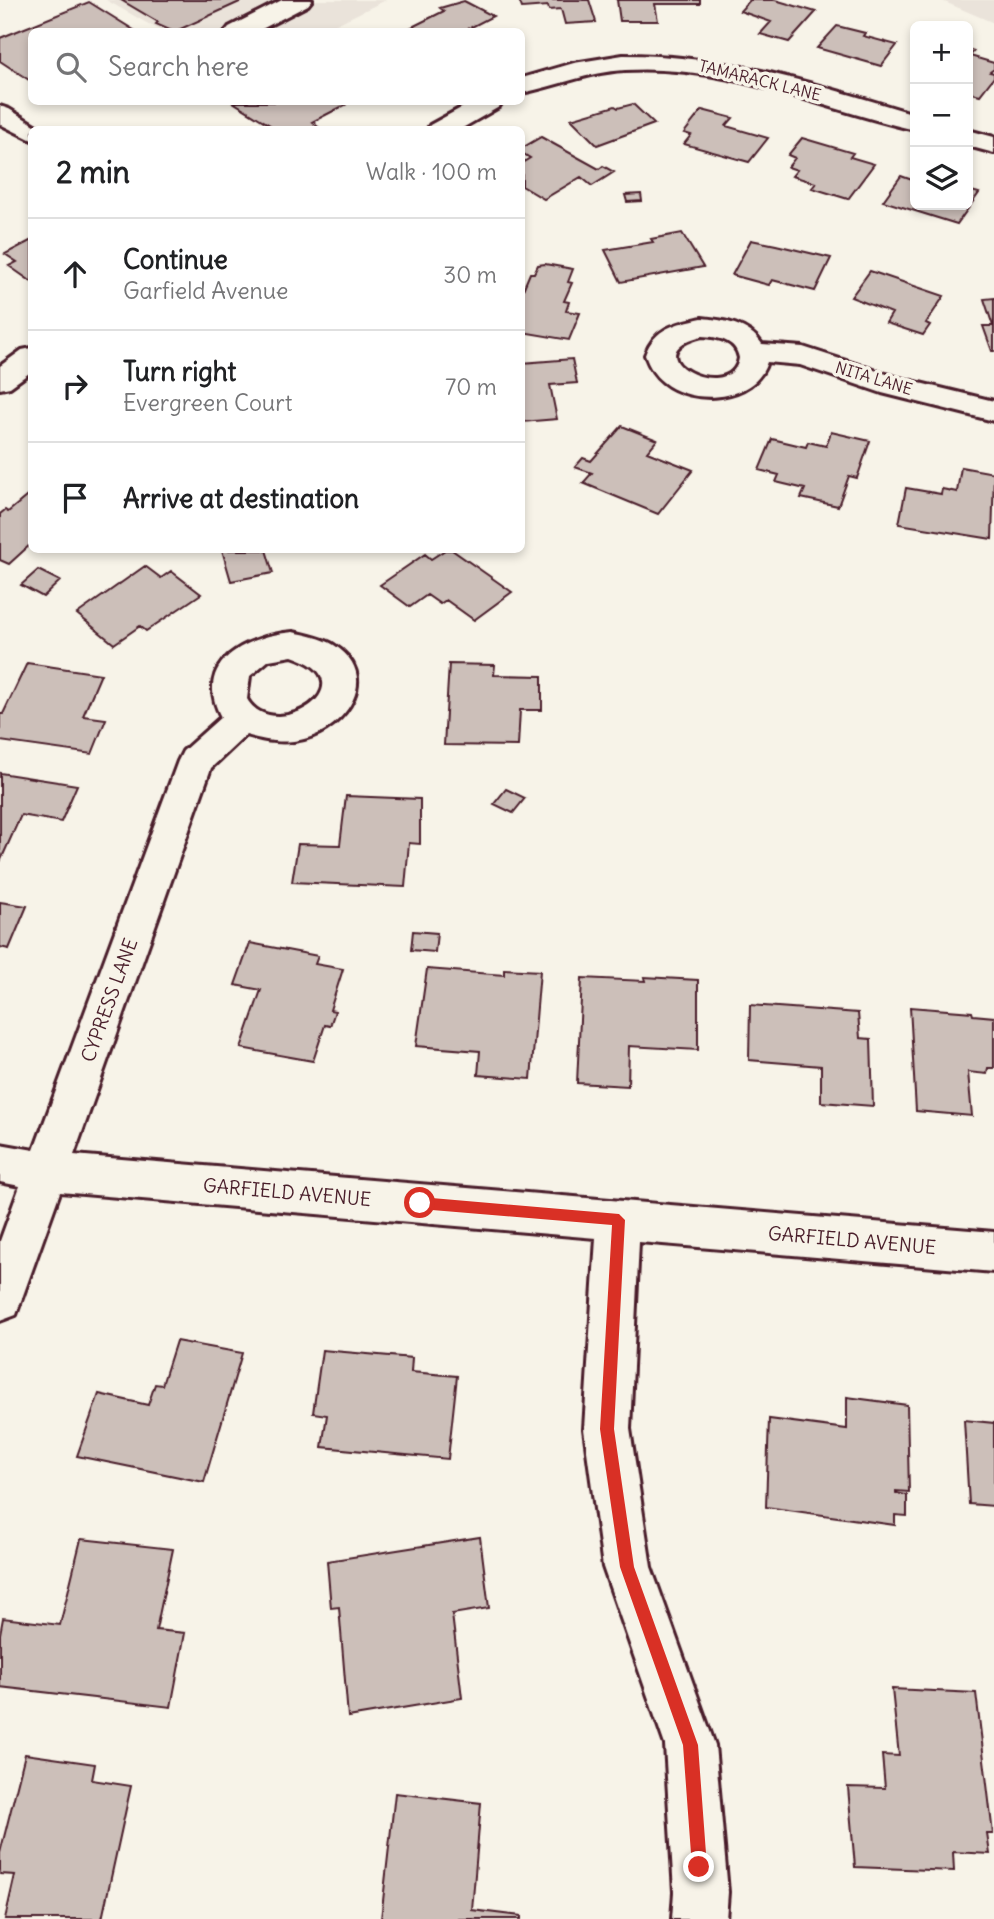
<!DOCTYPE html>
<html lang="en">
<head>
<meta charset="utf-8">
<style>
  body { margin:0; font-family:Delius,sans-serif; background:#f6f6f6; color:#202124 }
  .controls { position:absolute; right:21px; top:21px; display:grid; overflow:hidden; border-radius:10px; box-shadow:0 4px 10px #0003 }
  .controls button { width:63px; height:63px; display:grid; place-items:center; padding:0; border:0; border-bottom:2px solid #e0e0e0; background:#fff; color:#202124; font:35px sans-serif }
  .stop { position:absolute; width:21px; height:21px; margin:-16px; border:5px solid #d93025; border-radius:50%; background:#fff }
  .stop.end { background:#d93025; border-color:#fff; box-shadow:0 2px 7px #0008 }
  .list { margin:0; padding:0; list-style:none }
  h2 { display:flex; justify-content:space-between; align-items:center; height:91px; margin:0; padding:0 28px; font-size:30px }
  h2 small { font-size:23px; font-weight:400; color:#757577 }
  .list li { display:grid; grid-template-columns:46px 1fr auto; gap:21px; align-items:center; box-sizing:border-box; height:112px; padding:0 28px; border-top:2px solid #e0e0e0 }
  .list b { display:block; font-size:26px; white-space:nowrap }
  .list p { margin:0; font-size:23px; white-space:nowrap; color:#757577 }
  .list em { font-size:23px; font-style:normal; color:#757577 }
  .icon { flex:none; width:38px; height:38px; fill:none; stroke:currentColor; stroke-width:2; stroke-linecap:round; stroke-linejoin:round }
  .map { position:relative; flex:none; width:994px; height:1919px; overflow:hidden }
  .search { position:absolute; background:#fff; box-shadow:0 4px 10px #0003; left:28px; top:28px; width:497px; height:77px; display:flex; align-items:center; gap:18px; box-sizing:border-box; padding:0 24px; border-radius:10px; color:#757577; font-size:26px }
  .panel { position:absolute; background:#fff; box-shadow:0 4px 10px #0003; left:28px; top:126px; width:497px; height:427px; border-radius:10px }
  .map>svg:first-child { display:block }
  .built { fill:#eae3da }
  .building { fill:#ccbfb9; stroke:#4a1f2b; stroke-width:2 }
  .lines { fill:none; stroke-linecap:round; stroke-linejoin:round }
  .minor-casing { stroke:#4a1f2b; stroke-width:6 }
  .minor { fill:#f7f3e8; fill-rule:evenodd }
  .route { fill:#d93025 }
  .labels { text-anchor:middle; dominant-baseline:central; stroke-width:7; stroke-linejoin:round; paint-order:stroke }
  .far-street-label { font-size:16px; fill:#4a1f2b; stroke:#f7f3e8 }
  .street-label { font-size:19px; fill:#4a1f2b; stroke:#f7f3e8 }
</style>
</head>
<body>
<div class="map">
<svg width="994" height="1919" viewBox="0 0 994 1919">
  <rect width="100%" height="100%" fill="#f7f3e8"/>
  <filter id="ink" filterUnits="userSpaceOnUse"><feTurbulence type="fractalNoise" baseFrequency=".0143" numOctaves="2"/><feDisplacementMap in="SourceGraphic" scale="14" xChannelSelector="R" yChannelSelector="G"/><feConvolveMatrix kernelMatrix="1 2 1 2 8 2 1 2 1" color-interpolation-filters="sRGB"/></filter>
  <g filter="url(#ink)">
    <path class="built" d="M106,0H386L320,32L161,31Z
      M940,0H994V23Z"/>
    <path class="building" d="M121,0H244L174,32L156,24L158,22Z
      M519,0H589L596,22L565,24L561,9L549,10L548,6L522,8Z
      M617,0H700V4H655L658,21H620Z
      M750,0H775L816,12L789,42L760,34L771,22L740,11Z
      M464,1L493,16L462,32H402L444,11L440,8Z
      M89,2L137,32H32V82L0,61V38Z
      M837,26L865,33L863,36L897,45L881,66L817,48Z
      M968,49L974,51L970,56L994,63V69L990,72L994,73V77L980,95L968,92Z
      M233,102H338L345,105L312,122L322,130H278Z
      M633,104L654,124L597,145L571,119L615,106L618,108Z
      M702,110L733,118L726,126L768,138L749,162L684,144L691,135L684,133Z
      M541,137L599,169L603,166L614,172L592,186L581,177L544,199L522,186V163L530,158L522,153V148Z
      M802,138L853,153L850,157L874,164L848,199L812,188L816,183L792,176L797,170L788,167L795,158L788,155Z
      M901,176L915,181V205H968V190L979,193L957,224L883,201Z
      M641,194L642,201L627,202L625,195Z
      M682,233L703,267L621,282L605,250L653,242L651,239Z
      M32,240V282L9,266L17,262L5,254Z
      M751,240L776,245L831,258L815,291L772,280L769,285L732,275Z
      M545,264L573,269L568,282L572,283L564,301L569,302L566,311L580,313L569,340L522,332V292L530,273H534L538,265Z
      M870,271L944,296L926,323L930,325L923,335L886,323L892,313L851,297Z
      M994,298V351H992L983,326H993L984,299Z
      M572,359L577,383L550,385L557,419L522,422V363Z
      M622,426L657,440L647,452L693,470L658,514L583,483L592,473L575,467L583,458L591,461Z
      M831,432L870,441L857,478L849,476L838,506L801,498L805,489L776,482L779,475L759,470L772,439L806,447L808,442L826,446Z
      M961,467L994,473L992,539L899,524L906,488L941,494L942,489L957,492Z
      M32,492V543L9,564L0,560V514L5,510L8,512Z
      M222,550H266L273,573L231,581Z
      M445,550H452L512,592L474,620L446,600L440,604L427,595L410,607L380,585L425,554L431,559Z
      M145,566L161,578L171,571L201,594L146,631L140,626L114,644L77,614Z
      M38,570L60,581L43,597L21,585Z
      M27,663L101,674L83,716L106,719L92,754L0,741V714H3Z
      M449,664L495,665L494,675L542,676V710H520L518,746L444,745Z
      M0,773L77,785L61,822L21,815L0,862Z
      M506,789L525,798L513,813L494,804Z
      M346,796L420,799V844L409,843L405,887L292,882L298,844L340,845Z
      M0,902L27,906L9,949L0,947Z
      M413,931L437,933L435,952L411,950Z
      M250,943L318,956L315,964L343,969L330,1010L335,1011L330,1026L325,1025L313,1061L241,1048L261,990L235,985Z
      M427,969L504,975V969L540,971L531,1079L478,1075L480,1051L416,1046Z
      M644,977L698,980V1050L629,1046L628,1086L577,1083L582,978L645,981Z
      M750,1005L858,1013L860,1038L871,1039L873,1106L821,1102V1066L749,1060Z
      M910,1007L972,1012L973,1015L994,1017V1068H988L987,1074L968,1072L972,1116L916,1111Z
      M176,1341L242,1353L204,1482L77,1456L99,1394L148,1405L155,1384L162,1385Z
      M322,1350L412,1358L411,1372L457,1376L448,1459L322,1447L327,1415L313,1413Z
      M847,1397L907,1405L909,1492L896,1491V1493L907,1495V1516L895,1515V1525L766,1507L769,1419L847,1429Z
      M964,1420L994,1423V1506L969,1504Z
      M480,1537L489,1608L452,1614L462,1698L348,1717L339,1607L331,1608L327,1561Z
      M81,1539L173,1549L156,1630L185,1633L171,1707L0,1687V1634L3,1618L60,1625Z
      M892,1689L976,1693L993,1834H987L990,1854L953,1852L954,1871L855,1867L848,1787L885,1788L882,1755L899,1756Z
      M25,1754L95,1764L92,1780L131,1786L102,1919H5L15,1875L0,1874V1853Z
      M395,1793L481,1803L472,1910L521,1916V1919H381Z"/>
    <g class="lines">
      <defs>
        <path id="minor" d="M282,0H312L308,5L256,32H225L229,27Z
          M623,55C730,55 814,84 915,114V130C817,108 728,64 625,70C589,72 556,86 522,93V78L574,63Z
          M472,102H502L499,107L459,130H427L430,125Z
          M0,106L9,109L43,130H32V140L0,124Z
          M968,130L994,137V153L968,146Z
          M702,318C724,320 749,324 762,344L803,347L899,378L994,401V421L882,393L800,365L767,362C755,402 692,406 663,382C654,375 649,366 645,355C655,327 676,324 702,318ZM702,336C718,337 736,340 739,358C732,406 627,355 702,336Z
          M32,348V371L10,387L0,389V366L22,350Z
          M293,632C306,635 323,638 334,645C382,675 347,728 304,739C284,744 266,741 246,735L211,768L74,1155L994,1232V1272L639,1242L630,1429L651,1567L715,1745L728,1892L726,1919H672L674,1892L665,1745L603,1567L584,1429L596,1238L60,1192L16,1315L0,1321V1241L20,1186L0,1182V1144L34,1150L178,761L183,751L221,717C192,662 247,636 293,632ZM292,656C373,683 274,746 247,699L250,676L269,660Z"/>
      </defs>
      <use href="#minor" class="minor-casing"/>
      <use href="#minor" class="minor"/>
    </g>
  </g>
  <path class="route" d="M420,1197L619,1214L625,1220L614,1429L634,1567L698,1745L707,1867L705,1873L699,1875L694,1873L692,1867L683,1745L620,1567L600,1429L612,1225L420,1209L414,1203Z"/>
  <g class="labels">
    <g class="far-street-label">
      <text transform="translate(760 80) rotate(14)">TAMARACK LANE</text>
      <text transform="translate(874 378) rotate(17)">NITA LANE</text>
    </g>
    <g class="street-label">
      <text transform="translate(109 1000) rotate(-70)">CYPRESS LANE</text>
      <text transform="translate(287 1192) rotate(5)">GARFIELD AVENUE</text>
      <text transform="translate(852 1240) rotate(5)">GARFIELD AVENUE</text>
    </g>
  </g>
</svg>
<div class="controls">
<button>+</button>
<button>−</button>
<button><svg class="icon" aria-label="layers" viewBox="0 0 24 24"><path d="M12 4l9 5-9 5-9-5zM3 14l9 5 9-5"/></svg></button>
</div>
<div class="stop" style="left:420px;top:1203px"></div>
<div class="stop end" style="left:699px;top:1867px"></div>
<div class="search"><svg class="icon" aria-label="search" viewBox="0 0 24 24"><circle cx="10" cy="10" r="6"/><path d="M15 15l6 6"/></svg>Search here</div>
<section class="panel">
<h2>2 min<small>Walk · 100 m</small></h2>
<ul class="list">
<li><svg class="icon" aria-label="ahead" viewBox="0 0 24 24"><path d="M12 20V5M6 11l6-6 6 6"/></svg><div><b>Continue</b><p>Garfield Avenue</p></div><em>30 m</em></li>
<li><svg class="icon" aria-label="right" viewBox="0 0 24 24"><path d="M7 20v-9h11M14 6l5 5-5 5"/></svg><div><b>Turn right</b><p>Evergreen Court</p></div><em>70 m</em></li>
<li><svg class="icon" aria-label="arrive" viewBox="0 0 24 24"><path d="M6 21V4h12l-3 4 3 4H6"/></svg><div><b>Arrive at destination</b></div></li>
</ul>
</section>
</div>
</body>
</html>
